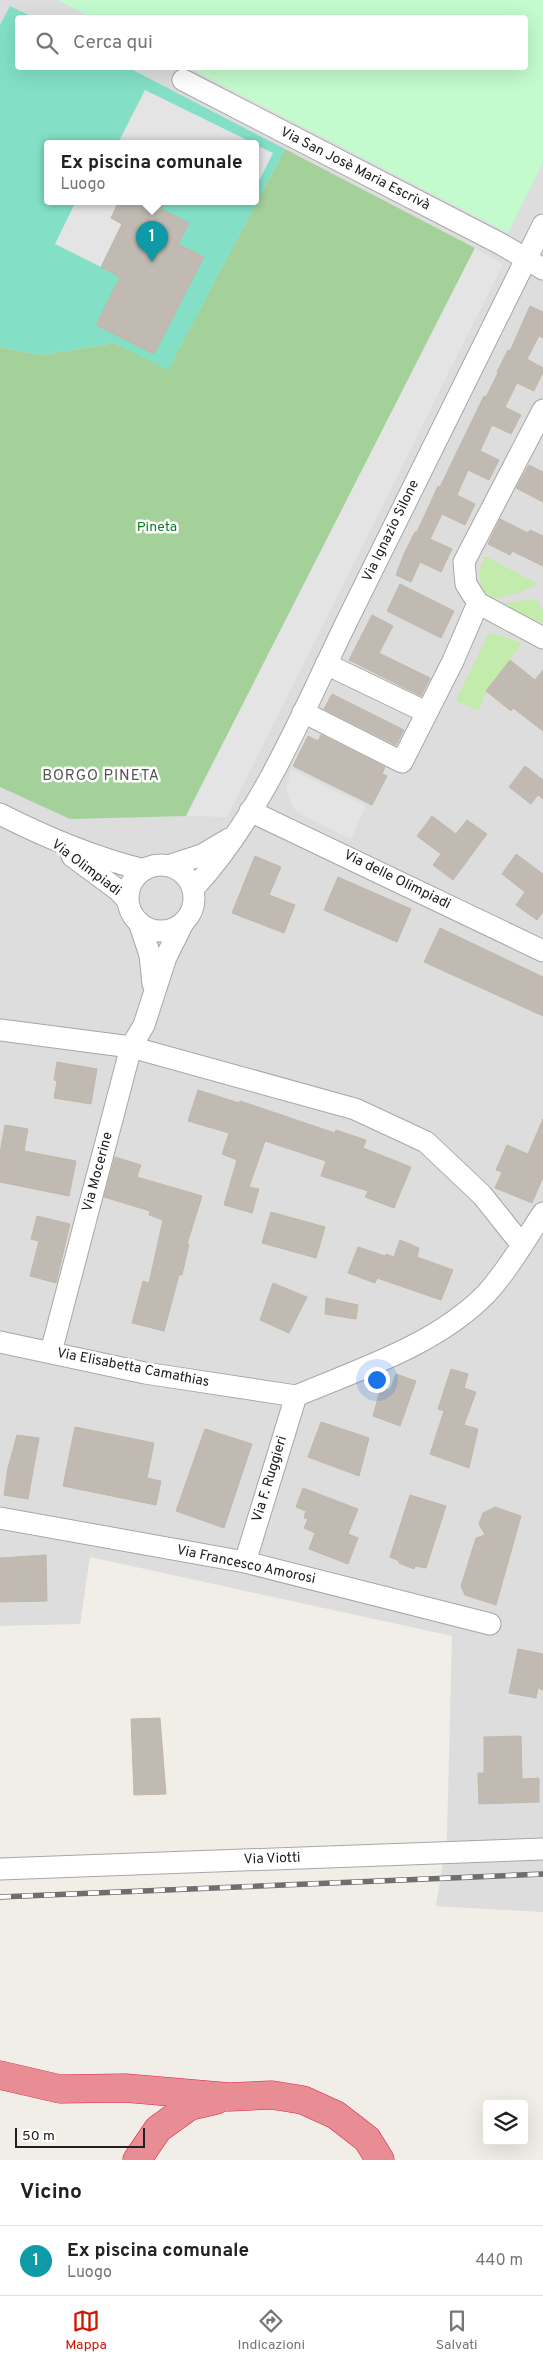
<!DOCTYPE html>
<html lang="it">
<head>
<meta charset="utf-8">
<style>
  body { margin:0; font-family:Overpass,sans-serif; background:#f6f6f6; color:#222 }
  .controls { position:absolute; right:15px; bottom:15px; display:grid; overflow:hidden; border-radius:5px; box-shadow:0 5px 20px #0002 }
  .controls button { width:45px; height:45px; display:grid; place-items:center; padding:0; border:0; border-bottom:1px solid #e0e0e0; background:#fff; color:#222; font:25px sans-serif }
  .scale { position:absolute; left:15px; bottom:12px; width:130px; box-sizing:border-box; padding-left:5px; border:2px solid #202020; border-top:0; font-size:14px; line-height:18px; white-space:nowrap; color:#202020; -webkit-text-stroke:4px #fff; paint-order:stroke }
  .you { position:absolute; left:376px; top:1379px; width:18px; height:18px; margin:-12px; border:4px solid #fff; border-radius:50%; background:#1a73e8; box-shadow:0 0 0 8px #1a73e833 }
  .badge { display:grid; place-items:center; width:32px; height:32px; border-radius:50%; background:#cf1700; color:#fff; font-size:16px; font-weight:700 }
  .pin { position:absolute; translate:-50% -41px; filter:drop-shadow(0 1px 2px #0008) }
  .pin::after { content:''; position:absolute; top:26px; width:18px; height:15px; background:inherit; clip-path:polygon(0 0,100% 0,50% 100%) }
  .popup { position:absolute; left:44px; top:140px; width:215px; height:65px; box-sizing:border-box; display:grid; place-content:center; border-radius:5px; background:#fff; filter:drop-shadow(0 1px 4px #0005); font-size:16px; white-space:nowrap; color:#767676 }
  .popup b { font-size:19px; color:#222 }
  .popup::after { content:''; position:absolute; left:50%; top:100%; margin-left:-10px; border:10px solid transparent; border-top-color:#fff }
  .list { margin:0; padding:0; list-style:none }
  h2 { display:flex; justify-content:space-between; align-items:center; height:65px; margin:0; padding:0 20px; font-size:21px }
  h2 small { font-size:16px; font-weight:400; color:#767676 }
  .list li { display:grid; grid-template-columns:32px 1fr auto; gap:15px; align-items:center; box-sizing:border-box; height:70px; padding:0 20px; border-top:1px solid #e0e0e0 }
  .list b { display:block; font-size:19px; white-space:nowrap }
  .list p { margin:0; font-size:16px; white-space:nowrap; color:#767676 }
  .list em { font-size:16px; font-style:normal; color:#767676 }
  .icon { flex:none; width:28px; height:28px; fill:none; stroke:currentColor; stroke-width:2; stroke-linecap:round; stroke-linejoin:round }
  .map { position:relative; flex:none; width:543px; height:2160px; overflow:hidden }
  .search { position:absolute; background:#fff; box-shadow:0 5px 20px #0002; left:15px; right:15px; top:15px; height:55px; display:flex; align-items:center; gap:12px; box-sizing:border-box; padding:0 18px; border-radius:5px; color:#767676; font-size:19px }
  .sheet { height:135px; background:#fff }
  nav { display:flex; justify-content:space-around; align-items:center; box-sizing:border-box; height:70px; border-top:1px solid #e0e0e0; background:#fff; font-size:14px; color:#767676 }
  nav a { display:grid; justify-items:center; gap:2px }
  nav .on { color:#cf1700 }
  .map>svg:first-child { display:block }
  .residential { fill:#dedddd; fill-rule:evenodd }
  .grass { fill:#c3ebab }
  .forest { fill:#a4d09a }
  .park { fill:#c3face }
  .pitch { fill:#83e0c7; fill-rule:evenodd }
  .parking { fill:#e4e4e4 }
  .building { fill:#c1bab2; stroke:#c2b7a8 }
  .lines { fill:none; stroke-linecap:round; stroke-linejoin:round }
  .minor-casing { stroke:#a7a7a7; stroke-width:23 }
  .highway-casing { stroke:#de234e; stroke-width:29 }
  .minor { stroke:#fff; stroke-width:21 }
  .highway { stroke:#e88d94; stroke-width:28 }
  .rail-casing { stroke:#6e6e6e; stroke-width:5.5 }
  .rail { stroke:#fff; stroke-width:4; stroke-dasharray:11; stroke-linecap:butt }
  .labels { text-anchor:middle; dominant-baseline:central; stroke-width:5; stroke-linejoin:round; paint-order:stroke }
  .street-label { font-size:14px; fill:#202020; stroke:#fff }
  .park-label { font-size:14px; fill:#0a8121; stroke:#fff }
  .neighbourhood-label { font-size:15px; letter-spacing:1px; fill:#535353; stroke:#fff }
</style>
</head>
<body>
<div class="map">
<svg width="543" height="2160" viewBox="0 0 543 2160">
  <rect width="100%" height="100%" fill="#f0eee6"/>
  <path class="residential" d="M0,0H543V1912L436,1906L447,1836L452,1636L90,1557L80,1624L0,1626ZM18,18H526V68H18ZM48,143H256V201H48Z"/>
  <path class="grass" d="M485,556L538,584L520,592L494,599L481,588L479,571Z
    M536,599L543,611V624L498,604Z
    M489,632L522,643L486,691L479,711L456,701Z"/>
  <path class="forest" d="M285,149L475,248L186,816L70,819L0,787V347L41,355L114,343L168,369Z"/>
  <path class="park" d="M58,0H543V163L508,233L189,68H526V18H92Z"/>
  <path class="pitch" d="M10,6L33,17L18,18V68H129L285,149L168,370L114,343L41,355L0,347V25ZM48,143H256V201H48Z"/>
  <path class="parking" d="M145,90L253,143H118Z
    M256,145L273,153L256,187Z
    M76,201H119L111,218L122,224L101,267L55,244Z
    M475,248L503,264L227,817L186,816Z
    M291,769L366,806L351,839L300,814L293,808L286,790Z"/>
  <path class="building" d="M119,201H165L161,209L189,223L178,244L204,257L154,354L96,325L120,277L101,267L122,224L111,218Z
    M530,306L543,312V338L539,336L527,359L543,368V372L534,391L517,383L505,407L521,415L511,434L492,425L480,451L499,460L489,480L468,470L457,495L475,504L465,525L442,514L430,539L452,549L441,572L420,562L411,582L396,575L404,554L415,532H417L438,486L440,487L484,396L486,397L498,373L497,372L508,350L510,351Z
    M529,465L543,472V502L516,488Z
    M500,519L528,533L530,530L543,536V566L512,551L510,555L488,544Z
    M400,584L454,611L441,638L387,611Z
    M372,615L393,626L379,653L430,678L421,696L349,660Z
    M510,660L535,680L543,670V731L513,708L511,711L486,691Z
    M332,694L404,730L396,745L324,709Z
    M321,735L385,767L382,774L387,776L372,805L293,766L308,736L318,741Z
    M525,766L543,780V799L538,795L531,804L509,787Z
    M432,816L456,834L467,820L487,834L453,880L433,865L441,854L417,836Z
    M516,854L543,874V912L537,920L516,905L525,892L502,874Z
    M255,856L281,867L269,895L295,905L284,933L232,913Z
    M338,877L411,909L397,942L324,910Z
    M440,928L543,977V1016L424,962Z
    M57,1062L97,1069L91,1104L54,1098L57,1081L54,1080Z
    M198,1090L239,1103L240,1101L335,1133L336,1130L366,1140L363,1148L411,1167L394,1208L365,1197L368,1191L321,1176L326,1161L265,1141L249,1187L259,1189L252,1213L224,1205L237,1160L222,1154L229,1133L188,1121Z
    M543,1119V1177L532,1203L495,1188L502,1172L496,1170L507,1145L528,1154Z
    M5,1125L28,1129L24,1151L76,1161L69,1196L0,1182V1153Z
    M115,1157L141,1165L137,1177L202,1196L187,1244H189L182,1275H179L164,1331L132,1323L143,1281L149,1283L163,1220L149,1215L150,1211L104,1197Z
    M271,1212L325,1227L316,1258L262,1243Z
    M37,1216L70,1224L56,1283L30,1276L39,1241L31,1239Z
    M400,1240L419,1248L417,1257L453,1270L441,1300L377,1278L375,1283L348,1273L358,1247L385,1256L386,1254L394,1257Z
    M273,1283L307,1297L289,1333L260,1320Z
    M326,1298L358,1305L356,1319L325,1314Z
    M451,1369L468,1374L464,1388L476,1392L464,1425L478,1429L469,1468L430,1454L444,1411L438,1409Z
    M396,1374L416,1381L400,1426L373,1416L381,1387L390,1390Z
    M321,1422L369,1438L359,1476L308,1457Z
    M75,1427L154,1443L147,1478L161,1481L156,1505L63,1486Z
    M205,1429L252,1444L224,1528L176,1511Z
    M17,1435L39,1438L28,1499L4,1495L8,1468Z
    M303,1488L358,1509L348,1534L358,1538L348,1564L309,1549L315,1533L304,1528L308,1519L304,1518L306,1511L296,1507Z
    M410,1495L446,1506L426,1568L415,1566L414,1569L399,1563V1561L390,1557Z
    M495,1507L521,1516L496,1605L465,1595L461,1586L476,1538L485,1535L479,1524L483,1513Z
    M46,1555L47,1601L0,1602V1558Z
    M518,1649L543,1654V1690L538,1688L536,1698L509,1693Z
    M160,1718L166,1794L134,1795L131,1719Z
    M521,1736L522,1779L539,1778V1802L479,1804L478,1773H484V1737Z"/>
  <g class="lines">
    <defs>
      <path id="minor" d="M183,80L501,244L543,269
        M543,410L464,562L466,584L478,603L543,638
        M326,664L426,712
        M303,712L402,762L453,661L478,603
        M250,811L543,951
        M0,814C47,838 93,857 144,870
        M72,856L118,890L128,901
        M128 898a33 33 0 1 1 66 0a33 33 0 1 1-66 0Z
        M168,866L202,855L229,839
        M193,889C261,816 302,714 345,625C411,492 476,358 543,225
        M139,922L150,955L153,984
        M0,1030L131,1047L355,1109L426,1142L482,1195L522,1245
        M0,1342L145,1373L296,1396
        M51,1352L131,1047L144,1025L166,957L183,923
        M296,1396C360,1369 436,1345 486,1294C508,1270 525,1240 543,1213
        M0,1518L245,1562L490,1624
        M245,1562L296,1396
        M0,1869L543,1849"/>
      <path id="highway" d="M0,2075L60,2089L125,2088L229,2097L272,2095L303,2100L336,2115L367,2139L380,2160
        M137,2160L158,2129L190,2106L216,2100"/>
    </defs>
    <use href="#minor" class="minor-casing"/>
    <use href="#highway" class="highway-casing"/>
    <use href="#minor" class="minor"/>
    <use href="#highway" class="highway"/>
    <defs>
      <path id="rail" d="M0,1897L543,1874"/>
    </defs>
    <use href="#rail" class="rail-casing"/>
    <use href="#rail" class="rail"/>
  </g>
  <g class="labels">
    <g class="street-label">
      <text transform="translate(355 169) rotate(27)">Via San Josè Maria Escrivà</text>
      <text transform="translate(391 531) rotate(-64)">Via Ignazio Silone</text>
      <text transform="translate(86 868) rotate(37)">Via Olimpiadi</text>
      <text transform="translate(397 880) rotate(26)">Via delle Olimpiadi</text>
      <text transform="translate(98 1172) rotate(-75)">Via Mocerine</text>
      <text transform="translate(133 1368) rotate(11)">Via Elisabetta Camathias</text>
      <text transform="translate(270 1479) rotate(-73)">Via F. Ruggieri</text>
      <text transform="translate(246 1565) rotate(12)">Via Francesco Amorosi</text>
      <text transform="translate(272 1859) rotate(-2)">Via Viotti</text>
    </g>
    <g class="park-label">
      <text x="157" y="527">Pineta</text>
    </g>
    <g class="neighbourhood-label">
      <text x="101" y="776">BORGO PINETA</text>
    </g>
  </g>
</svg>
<div class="controls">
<button><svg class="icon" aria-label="layers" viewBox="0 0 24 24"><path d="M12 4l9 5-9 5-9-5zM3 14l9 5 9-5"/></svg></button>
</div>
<div class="scale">50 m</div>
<div class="you"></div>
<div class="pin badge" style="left:152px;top:262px;background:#0f9aa8">1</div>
<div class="popup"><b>Ex piscina comunale</b>Luogo</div>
<div class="search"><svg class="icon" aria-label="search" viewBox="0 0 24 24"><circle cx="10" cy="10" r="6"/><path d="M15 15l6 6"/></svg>Cerca qui</div>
</div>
<section class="sheet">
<h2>Vicino<small></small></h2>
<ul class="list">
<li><span class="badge" style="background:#0f9aa8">1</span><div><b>Ex piscina comunale</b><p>Luogo</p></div><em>440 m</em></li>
</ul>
</section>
<nav>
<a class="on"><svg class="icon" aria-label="map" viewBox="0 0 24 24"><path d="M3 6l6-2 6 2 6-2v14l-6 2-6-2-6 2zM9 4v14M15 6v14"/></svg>Mappa</a>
<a><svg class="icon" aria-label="directions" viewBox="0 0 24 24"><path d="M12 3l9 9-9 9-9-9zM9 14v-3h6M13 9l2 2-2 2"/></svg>Indicazioni</a>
<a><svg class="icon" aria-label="saved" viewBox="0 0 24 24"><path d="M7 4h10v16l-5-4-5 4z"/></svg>Salvati</a>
</nav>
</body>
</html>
